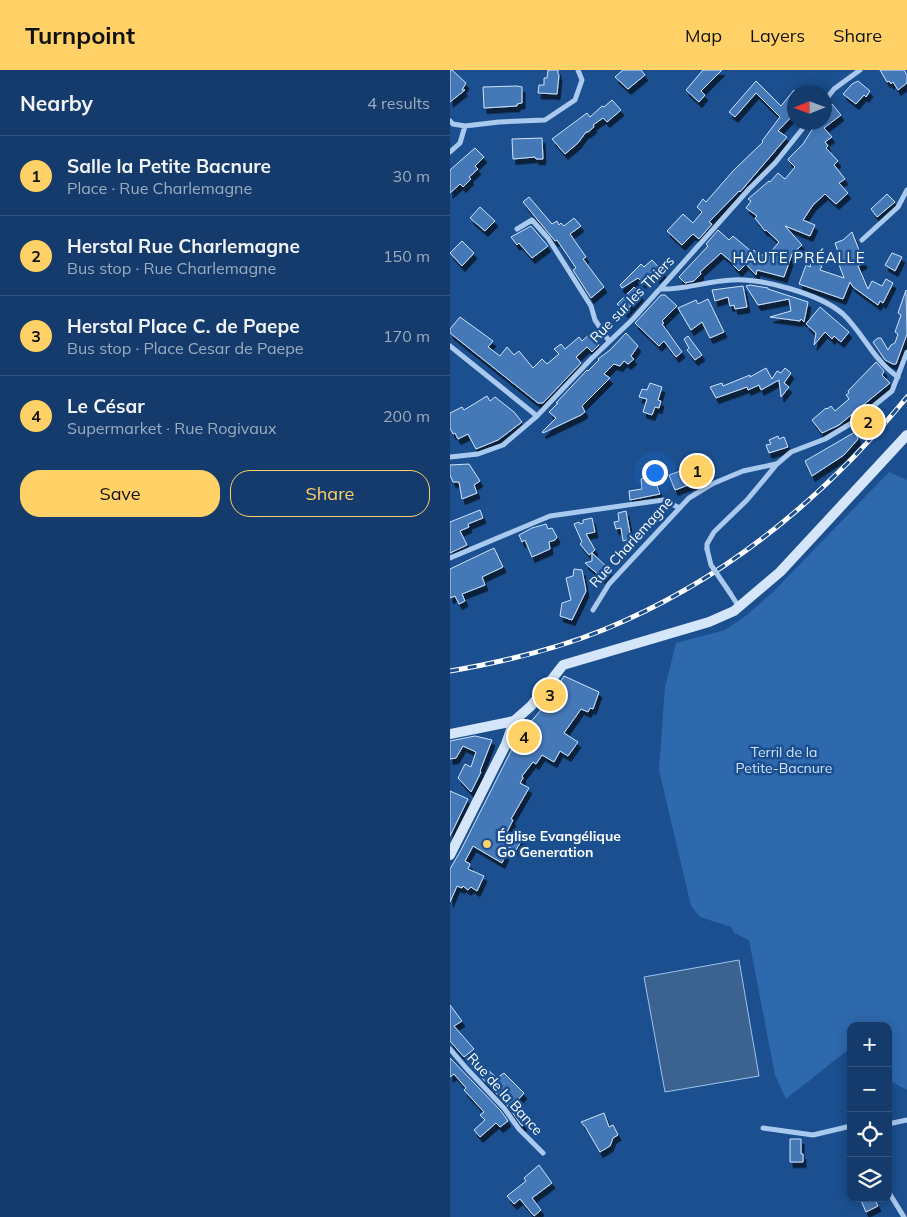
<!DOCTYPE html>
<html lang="en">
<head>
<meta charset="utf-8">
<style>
  body { margin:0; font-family:Mulish,sans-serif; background:#1d4271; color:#f1f3f6 }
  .controls { position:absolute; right:15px; bottom:15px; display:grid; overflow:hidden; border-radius:10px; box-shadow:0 2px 12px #0003 }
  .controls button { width:45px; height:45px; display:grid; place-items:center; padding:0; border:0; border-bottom:1px solid #33557e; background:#143b6b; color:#f1f3f6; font:25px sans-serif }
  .compass { position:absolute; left:337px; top:15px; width:45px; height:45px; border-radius:50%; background:#143b6b; box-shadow:0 2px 12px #0003; rotate:269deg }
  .you { position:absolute; left:204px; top:402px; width:18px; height:18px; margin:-12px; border:4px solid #fff; border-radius:50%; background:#1a73e8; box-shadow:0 0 0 8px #1a73e833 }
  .badge { display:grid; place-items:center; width:32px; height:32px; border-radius:50%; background:#ffd166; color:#111; font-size:16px; font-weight:700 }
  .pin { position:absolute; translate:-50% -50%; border:2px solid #fff; box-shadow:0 1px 5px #0006 }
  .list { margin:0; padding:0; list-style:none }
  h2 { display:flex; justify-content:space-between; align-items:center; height:65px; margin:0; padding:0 20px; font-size:21px }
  h2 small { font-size:16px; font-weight:400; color:#9dadc1 }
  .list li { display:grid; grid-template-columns:32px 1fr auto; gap:15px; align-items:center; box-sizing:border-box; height:80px; padding:0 20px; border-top:1px solid #33557e }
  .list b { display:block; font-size:19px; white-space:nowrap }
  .list p { margin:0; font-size:16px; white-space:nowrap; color:#9dadc1 }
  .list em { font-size:16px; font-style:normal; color:#9dadc1 }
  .actions { display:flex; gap:10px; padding:15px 20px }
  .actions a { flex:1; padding:11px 0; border:1px solid #ffd166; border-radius:20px; text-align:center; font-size:18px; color:#ffd166 }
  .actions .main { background:#ffd166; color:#111 }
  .icon { flex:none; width:28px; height:28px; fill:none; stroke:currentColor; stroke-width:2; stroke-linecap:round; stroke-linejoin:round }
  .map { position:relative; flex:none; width:457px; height:1147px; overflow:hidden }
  header { display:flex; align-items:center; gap:30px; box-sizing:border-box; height:70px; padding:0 25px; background:#ffd166; color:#111 }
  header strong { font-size:24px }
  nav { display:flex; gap:28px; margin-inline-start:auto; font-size:18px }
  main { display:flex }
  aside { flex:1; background:#143b6b }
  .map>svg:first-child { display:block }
  .green { fill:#2e69ad }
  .water { fill:#3c6290; stroke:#9cc4f0 }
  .building { fill:#4478b7; stroke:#cfe3fa; filter:url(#shadow) }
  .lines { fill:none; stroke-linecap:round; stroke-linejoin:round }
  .street { stroke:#a9c9ee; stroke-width:5 }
  .secondary { stroke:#d6e6fa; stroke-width:10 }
  .rail-casing { stroke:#fff; stroke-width:5 }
  .rail { stroke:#1b4f8f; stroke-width:3; stroke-dasharray:9; stroke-linecap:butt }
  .street-bridge { stroke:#a9c9ee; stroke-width:5 }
  .poi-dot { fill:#ffd166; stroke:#1b4f8f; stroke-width:2 }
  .labels { text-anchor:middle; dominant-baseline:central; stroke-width:5; stroke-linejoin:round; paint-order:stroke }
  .street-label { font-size:14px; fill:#fff; stroke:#1b4f8f }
  .park-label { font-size:14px; fill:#cfe3fa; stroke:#1b4f8f }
  .poi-label { font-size:14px; font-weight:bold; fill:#fff; stroke:#1b4f8f; text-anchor:start }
  .neighbourhood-label { font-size:15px; letter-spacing:1px; fill:#fff; stroke:#1b4f8f }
</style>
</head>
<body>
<header>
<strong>Turnpoint</strong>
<nav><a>Map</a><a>Layers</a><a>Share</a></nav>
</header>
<main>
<aside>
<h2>Nearby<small>4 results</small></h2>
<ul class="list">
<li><span class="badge">1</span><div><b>Salle la Petite Bacnure</b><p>Place · Rue Charlemagne</p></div><em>30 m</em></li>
<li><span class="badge">2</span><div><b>Herstal Rue Charlemagne</b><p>Bus stop · Rue Charlemagne</p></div><em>150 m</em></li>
<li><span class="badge">3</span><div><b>Herstal Place C. de Paepe</b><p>Bus stop · Place Cesar de Paepe</p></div><em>170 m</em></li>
<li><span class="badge">4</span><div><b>Le César</b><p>Supermarket · Rue Rogivaux</p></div><em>200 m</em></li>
</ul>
<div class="actions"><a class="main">Save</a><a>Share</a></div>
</aside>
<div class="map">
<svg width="457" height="1147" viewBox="0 0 457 1147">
  <defs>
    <filter id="shadow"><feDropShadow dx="3" dy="5.5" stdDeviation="0" flood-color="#0009"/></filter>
  </defs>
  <rect width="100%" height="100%" fill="#1b4f8f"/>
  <path class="green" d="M439,402L457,410V1020L438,1010V956H401V980L399,979L336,1029L325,1005L299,870L284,863L281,857L250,847L241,836L209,700L215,617L226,573L275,560L297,545L324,521Z"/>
  <path class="water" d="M289,890L309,1006L215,1022L194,907Z"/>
  <path class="building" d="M0,0H2L16,13L12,20H15L0,32Z
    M98,0H108V4L109,5L107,24L88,23L89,15H94V8H97Z
    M173,0H191L195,5L178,19L165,7Z
    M253,0H272L251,21L255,25L249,32L236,20Z
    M430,0H454L457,5V13L448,20L443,12L441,14L439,11L437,12Z
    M306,11L331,36L344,20V44L328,61L337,67L290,122L289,121L259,152L262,154L249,169L243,164L232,175L217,161L233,144L243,153L252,142L247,137L253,129L256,132L283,101L313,72L312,71L330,47L306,23L285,47L279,42Z
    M408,11L420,21L416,27L414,25L406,34L393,24L402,14Z
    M67,16L72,17V33L67,34V36L34,38L33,17Z
    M162,30L171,40L157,52L153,48L143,55L144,57L138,62H136L128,73L115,84L102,69L137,43L140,47L152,36L154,37Z
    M382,34L391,45L374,58L382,67L375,72L378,76L376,78L388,91L384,95L395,109L389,113L398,123L386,134L375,124L363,135L353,150L365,155L360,166L335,156L352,175L342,184L334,207L307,200L306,205L296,194L289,201L282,194L283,193L271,183L250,202L251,204L244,211L235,213L229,207L258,176L256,174L268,160L279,170L283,166L302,182L304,180L308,186L320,183L329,172L316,160L315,161L305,148L307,146L296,138L301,131L298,129L319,111L320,112L328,103L335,109L345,97L338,90L339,88L353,74L367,52H374V43Z
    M92,68L93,89H86L85,87L63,89L62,69Z
    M25,78L34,87L25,96L28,99L19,107L21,109L13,117L10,114L0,123V100Z
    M437,124L445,132L427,147L421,139Z
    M79,127L102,154L107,151L109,155L111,153L114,156L124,148L131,156L120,164L136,187L133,189L154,217L141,228L123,200L126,198L107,170L105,171L73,132Z
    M30,137L45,151L35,161L20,148Z
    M81,156L98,176L82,188L69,173L67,175L61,167Z
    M402,162L414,193L408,196L418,219L422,211L432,216L436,209L443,213L433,233L430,231L428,235L403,217L400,212L393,229L349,214L356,195L360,197L361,192L372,196L370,200L394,208L388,192L391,191L385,173L393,170Z
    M12,171L24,183L12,196L0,183Z
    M442,183L452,187L445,201L435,195Z
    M202,190L213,202L207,208L203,203L193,213L188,208L172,218L170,215L191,194L194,197Z
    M300,215L318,218V219L358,232L354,252L351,249L350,251L320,247L341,241L339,229L308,235L296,216Z
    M293,216L297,237L285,239L284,235L280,236L278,227L265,231L262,220Z
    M184,217L190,223V226L175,242L167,234Z
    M456,220L457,264L446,294H443L435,290L423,272L428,268H431L438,280L441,275L445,273L448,264L445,262L451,245L448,243Z
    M211,225H215L227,236L212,251L214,253L212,254L232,282L226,287L214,271L209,276L185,253Z
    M258,229L274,262L260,268L252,252L241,260L228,238L246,230L248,234Z
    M370,237L399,262L391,272L384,266L382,269L375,262L364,275L366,263L356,254Z
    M10,247L43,271L38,277L50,286L57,277L64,285L69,281L83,298L92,289L97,294L109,284L104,279L111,274L115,279L129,267L132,271L140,264L149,275L142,282L137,277L126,287L131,293L93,333H88L0,263V259Z
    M176,263L188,276L181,286L184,289L178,294L174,291L170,296L164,294L154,304L160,308L132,336L135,342L131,345L93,363L92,362L106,348L99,342L108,333H106L137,300L138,301L149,290L148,289L160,280Z
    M238,266L252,285L245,290L237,280L239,278L234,269Z
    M426,292L434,301L432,305L440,313L389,355L372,363L362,350L376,338L377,339L381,336L385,341L399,329L396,325L399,323L398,321Z
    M316,298L322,309L327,301L331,303L335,298L341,303L334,313L339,317L331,327L329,310L311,320L309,315L298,320L297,317L266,328L260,317L272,313L273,316L300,305V307Z
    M200,313L212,317L208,330L211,331L209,338L205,337L202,345L193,342L197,329L189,327L192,319L197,320Z
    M37,326L40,331L45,327L64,342L72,352L48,370L26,379L18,364L8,369L5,363L3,364L0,358V343L12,337L14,340Z
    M405,362L408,369L394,385L362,406L355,391Z
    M328,366L329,369L334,367L338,377L319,383L316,375L321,374L319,370Z
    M253,391L260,407L225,420L219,405L236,399L235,397Z
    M19,394L30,411L24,415L27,423L12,429L9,412H3L0,405V395Z
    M203,405L210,424L180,430L179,421L192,419L191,409Z
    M30,440L33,448L18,454L19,457L10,461L17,475L0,483V452Z
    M176,441L181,469L173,471L171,458L166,459L164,452L169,451L168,443Z
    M142,448L145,462L136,464L145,480L139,485L130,474L132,472L124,454L129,452L130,454L133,453V450Z
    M96,454L98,459L102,458L107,467L105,470L99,472L100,479L82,487L75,470L72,472L69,465L82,458Z
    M44,478L53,497L32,507L35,515L12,524L15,531L9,534L5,526L0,528V499Z
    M142,483L159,499L152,508L135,493L142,491Z
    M124,499L132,500L136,521L122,550L110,546L112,533L121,530L116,508L123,506Z
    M114,606L149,622L143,639L140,638L138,642L131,639L114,663L128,672L118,686L110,681L104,692L92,685L86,694L83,692L72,706L73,708L70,713L79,718L61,749L63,750L57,762L72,770L66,780L59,777L52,793L23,776L15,791L20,794L18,799L34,806L27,821L21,817L18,820L13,816L12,818L7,816L0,832V799L11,780L68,667L101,628Z
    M25,666L42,670L30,701L31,702L21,722L8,708L15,694L21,697L26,682L13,676L6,688L0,689V671Z
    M0,721L18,729L0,766Z
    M0,935L12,951L4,956L24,979L14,987L0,971Z
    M0,988L51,1041L58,1051L50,1057L46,1053L30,1067L24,1060L35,1050L30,1045L34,1042L14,1020L16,1018L4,1004L0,1007Z
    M38,1000L47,1008L54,1003L74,1023L63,1036L77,1052L72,1056L57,1035L31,1007Z
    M154,1043L159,1057L163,1055L168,1065L163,1068L160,1076L150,1082L136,1058L131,1052Z
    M340,1069H351V1084H353V1092H340Z
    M89,1095L102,1113L82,1128L91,1140L84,1146L70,1129L64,1134L57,1126L76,1111L74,1108Z
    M410,1128H424L428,1136L416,1142Z"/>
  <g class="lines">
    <path class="street" d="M374,32L384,19L410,0
      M0,51L3,54L15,56L49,52L95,50L125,30L132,10L128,0
      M0,82L10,73L15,56
      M67,159L82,150L98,168L141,236L145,250L159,271
      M412,170L448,137L457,120
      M210,219C234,220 257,211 282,210C312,208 370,224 393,244C413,263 424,291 448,307
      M0,276L87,346
      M0,387L28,384L53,375L87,346L141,289L183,249L299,119L325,93L358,52
      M257,479V474L264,462L297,430L327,394L341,382L375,369L405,351L442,321L457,282
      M0,488L100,446L213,430L230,438
      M280,523L289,537
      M143,540L159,514L239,428L262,414L293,401L326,394
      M0,979L17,999L54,1038L69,1059L93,1083
      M438,1054L457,1050
      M313,1058L363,1065L401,1056
      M438,1121L454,1147"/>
    <path class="secondary" d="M0,664L64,651L81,636L113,595L259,552L284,541L330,502L457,365
      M0,785L56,674L64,651"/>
    <defs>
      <path id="rail" d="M0,601C52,592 104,580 153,560C274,511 375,427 457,327"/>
    </defs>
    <use href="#rail" class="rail-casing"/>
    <use href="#rail" class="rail"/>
    <path class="street-bridge" d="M257,479L261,495L280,523"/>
  </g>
  <circle class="poi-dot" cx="37" cy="774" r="5"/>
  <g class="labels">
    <g class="street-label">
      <text transform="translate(182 229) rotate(-46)">Rue sur les Thiers</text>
      <text transform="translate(181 472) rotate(-48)">Rue Charlemagne</text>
      <text transform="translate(55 1024) rotate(48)">Rue de la Bance</text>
    </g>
    <g class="park-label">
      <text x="334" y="682">Terril de la<tspan x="334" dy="16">Petite-Bacnure</tspan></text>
    </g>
    <g class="poi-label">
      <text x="47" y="766">Église Evangélique<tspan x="47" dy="16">Go Generation</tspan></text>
    </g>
    <g class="neighbourhood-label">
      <text x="349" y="187">HAUTE PRÉALLE</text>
    </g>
  </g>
</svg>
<div class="controls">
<button>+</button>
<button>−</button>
<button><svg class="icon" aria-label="locate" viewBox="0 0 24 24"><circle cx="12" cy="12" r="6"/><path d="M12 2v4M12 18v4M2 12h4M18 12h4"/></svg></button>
<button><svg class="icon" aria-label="layers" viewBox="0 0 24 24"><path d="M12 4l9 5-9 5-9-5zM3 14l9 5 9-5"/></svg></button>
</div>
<svg class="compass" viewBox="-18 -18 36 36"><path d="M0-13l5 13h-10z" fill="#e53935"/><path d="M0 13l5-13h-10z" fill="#9dadc1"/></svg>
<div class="you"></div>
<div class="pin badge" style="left:247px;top:401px">1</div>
<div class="pin badge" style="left:418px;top:352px">2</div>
<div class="pin badge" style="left:100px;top:625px">3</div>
<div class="pin badge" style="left:74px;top:667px">4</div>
</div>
</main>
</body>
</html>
